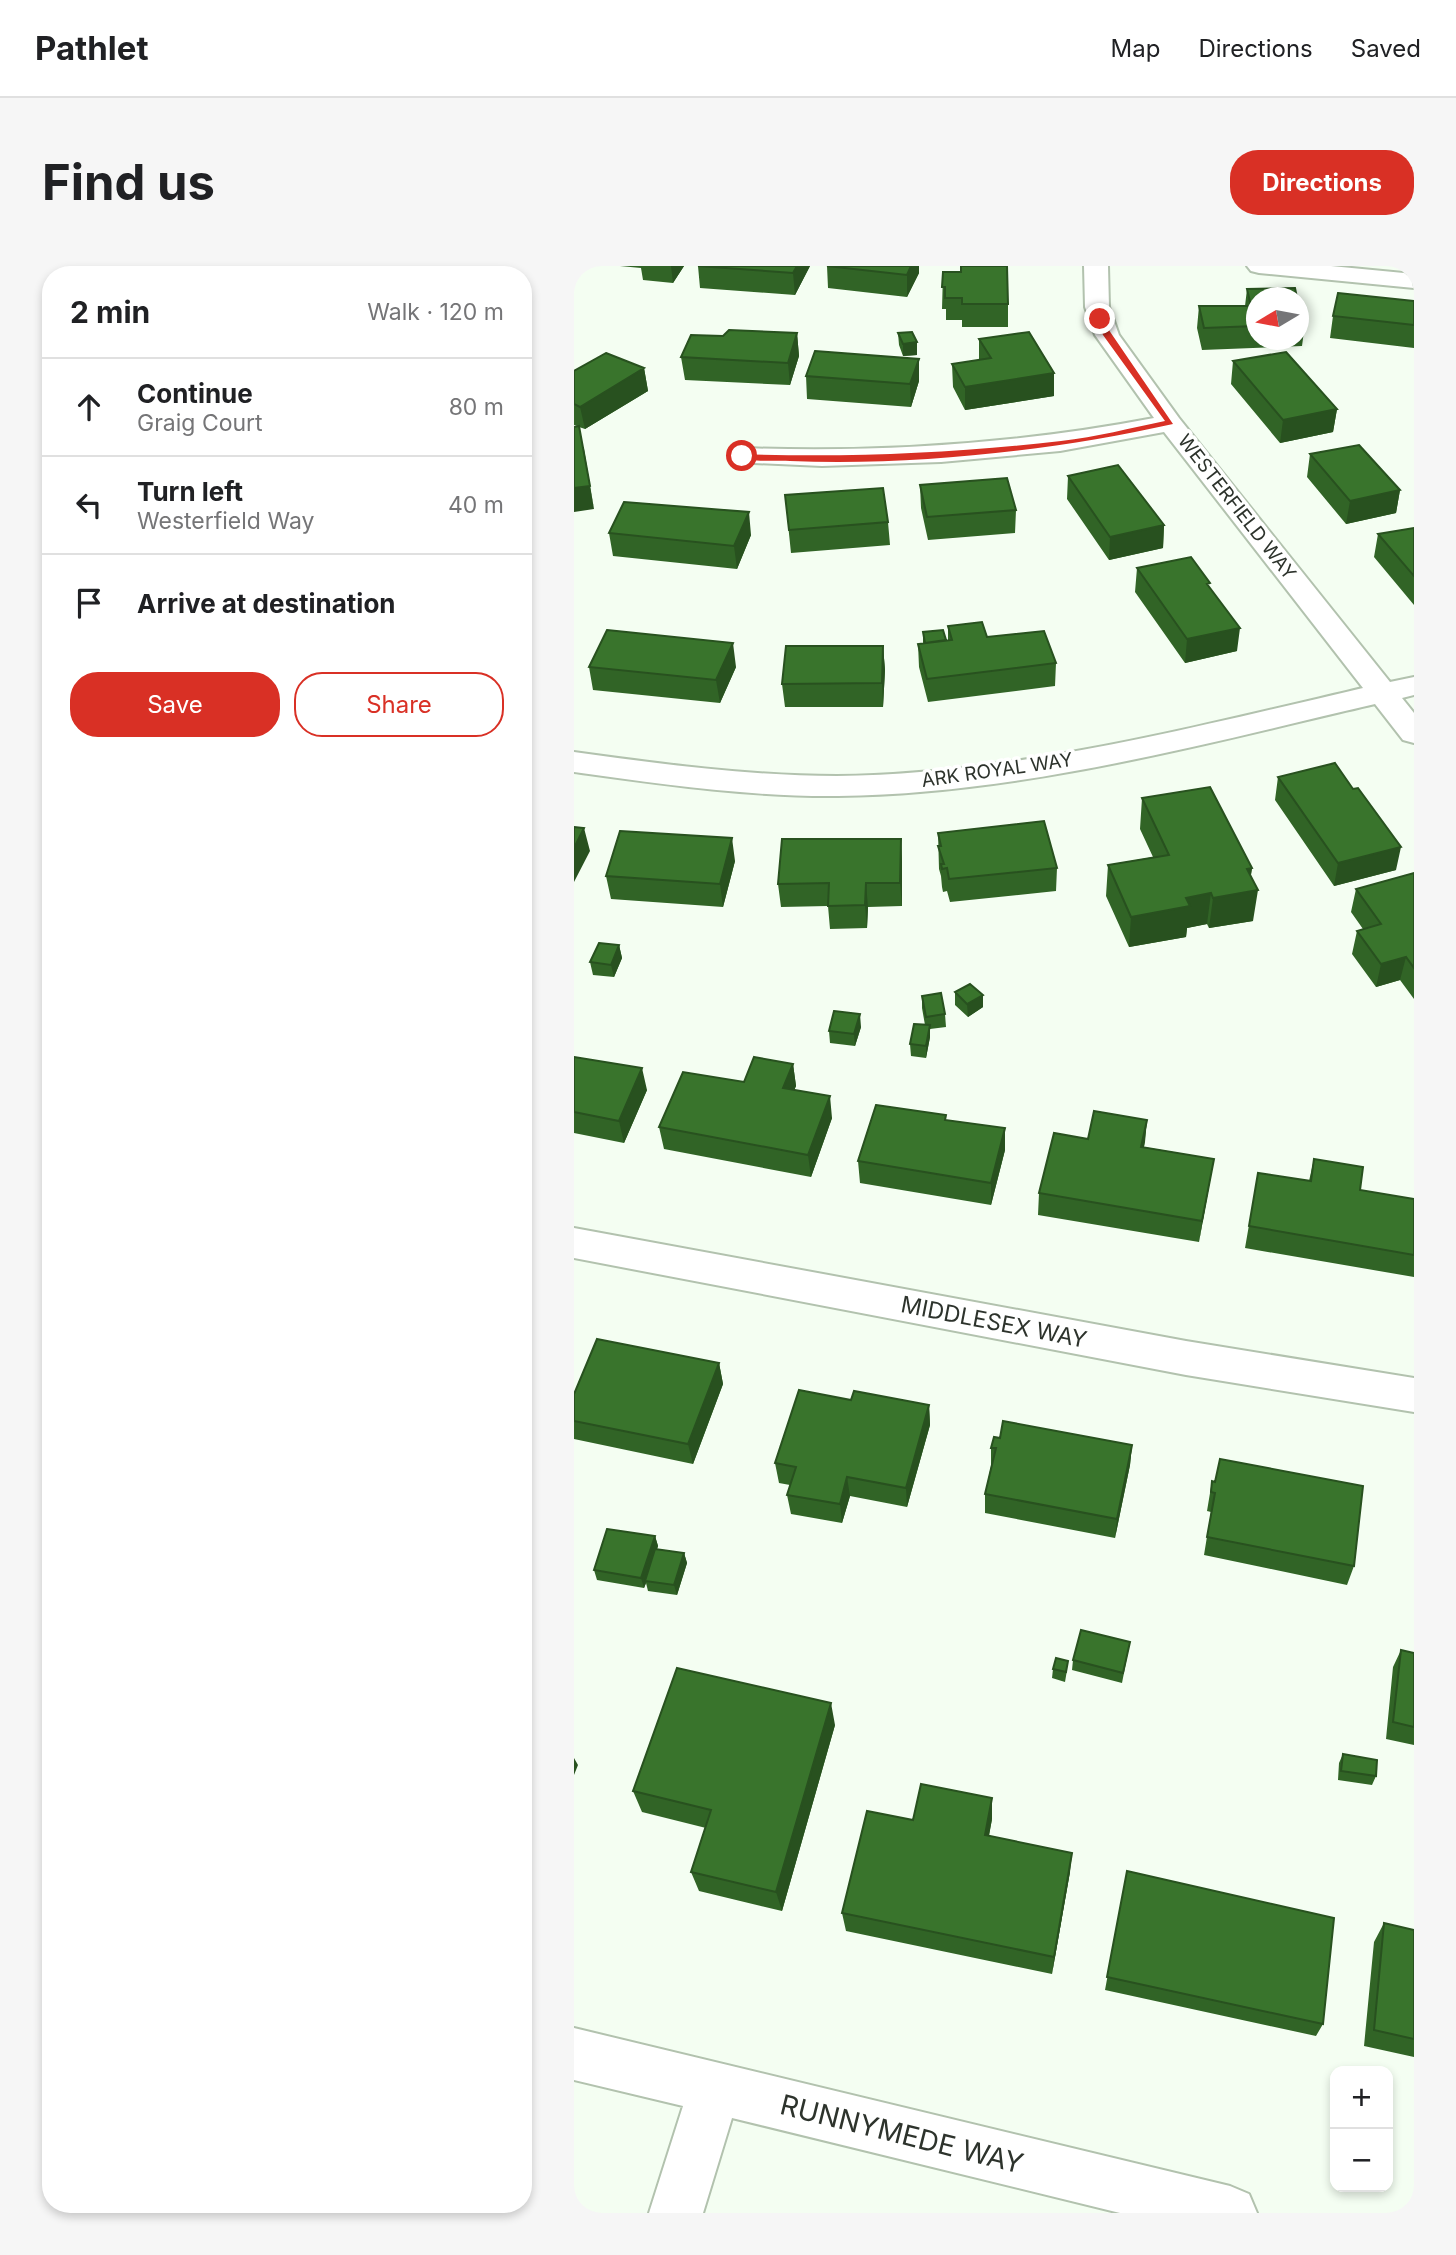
<!DOCTYPE html>
<html lang="en">
<head>
<meta charset="utf-8">
<style>
  body { margin:0; font-family:Inter,sans-serif; background:#f6f6f6; color:#202124 }
  .controls { position:absolute; right:21px; bottom:21px; display:grid; overflow:hidden; border-radius:14px; box-shadow:0 4px 10px #0003 }
  .controls button { width:63px; height:63px; display:grid; place-items:center; padding:0; border:0; border-bottom:2px solid #e0e0e0; background:#fff; color:#202124; font:35px sans-serif }
  .compass { position:absolute; left:672px; top:21px; width:63px; height:63px; border-radius:50%; background:#fff; box-shadow:0 4px 10px #0003; rotate:260deg }
  .stop { position:absolute; width:21px; height:21px; margin:-16px; border:5px solid #d93025; border-radius:50%; background:#fff }
  .stop.end { background:#d93025; border-color:#fff; box-shadow:0 2px 7px #0008 }
  .list { margin:0; padding:0; list-style:none }
  h2 { display:flex; justify-content:space-between; align-items:center; height:91px; margin:0; padding:0 28px; font-size:30px }
  h2 small { font-size:23px; font-weight:400; color:#757577 }
  .list li { display:grid; grid-template-columns:46px 1fr auto; gap:21px; align-items:center; box-sizing:border-box; height:98px; padding:0 28px; border-top:2px solid #e0e0e0 }
  .list b { display:block; font-size:26px; white-space:nowrap }
  .list p { margin:0; font-size:23px; white-space:nowrap; color:#757577 }
  .list em { font-size:23px; font-style:normal; color:#757577 }
  .actions { display:flex; gap:14px; padding:21px 28px }
  .actions a { flex:1; padding:16px 0; border:2px solid #d93025; border-radius:28px; text-align:center; font-size:24px; color:#d93025 }
  .actions .main { background:#d93025; color:#fff }
  .icon { flex:none; width:38px; height:38px; fill:none; stroke:currentColor; stroke-width:2; stroke-linecap:round; stroke-linejoin:round }
  .map { position:relative; flex:none; width:840px; height:1947px; overflow:hidden; border-radius:28px }
  header { display:flex; align-items:center; gap:42px; box-sizing:border-box; height:98px; padding:0 35px; background:#fff; border-bottom:2px solid #e0e0e0 }
  header strong { font-size:33px }
  nav { display:flex; gap:38px; margin-inline-start:auto; font-size:24px }
  .intro { display:flex; align-items:center; justify-content:space-between; box-sizing:border-box; height:168px; padding:0 42px }
  h1 { margin:0; font-size:49px }
  .button { padding:18px 32px; border-radius:28px; background:#d93025; color:#fff; font-size:24px; font-weight:700 }
  main { display:flex; gap:42px; padding:0 42px }
  aside { flex:1; background:#fff; border-radius:28px; box-shadow:0 4px 10px #0003 }
  .map>svg:first-child { display:block }
  .lines { fill:none; stroke-linecap:round; stroke-linejoin:round }
  .minor-casing { stroke:#b2c2ae; stroke-width:4 }
  .minor { fill:#fff; fill-rule:evenodd }
  .wall { fill:#316426 }
  .shaded-wall { fill:#28511f }
  .building { fill:#39742c; stroke:#28511f; stroke-width:2 }
  .route { fill:#d93025 }
  .labels { text-anchor:middle; dominant-baseline:central; stroke-width:7; stroke-linejoin:round; paint-order:stroke }
  .far-street-label { font-size:19px; fill:#2d332c; stroke:#fff }
  .street-label { font-size:23px; fill:#2d332c; stroke:#fff }
  .near-street-label { font-size:28px; fill:#2d332c; stroke:#fff }
</style>
</head>
<body>
<header>
<strong>Pathlet</strong>
<nav><a>Map</a><a>Directions</a><a>Saved</a></nav>
</header>
<div class="intro"><h1>Find us</h1><a class="button">Directions</a></div>
<main>
<aside>
<h2>2 min<small>Walk · 120 m</small></h2>
<ul class="list">
<li><svg class="icon" aria-label="ahead" viewBox="0 0 24 24"><path d="M12 20V5M6 11l6-6 6 6"/></svg><div><b>Continue</b><p>Graig Court</p></div><em>80 m</em></li>
<li><svg class="icon" aria-label="left" viewBox="0 0 24 24"><path d="M17 20v-9H6M10 6l-5 5 5 5"/></svg><div><b>Turn left</b><p>Westerfield Way</p></div><em>40 m</em></li>
<li><svg class="icon" aria-label="arrive" viewBox="0 0 24 24"><path d="M6 21V4h12l-3 4 3 4H6"/></svg><div><b>Arrive at destination</b></div></li>
</ul>
<div class="actions"><a class="main">Save</a><a>Share</a></div>
</aside>
<div class="map">
<svg width="840" height="1947" viewBox="0 0 840 1947">
  <rect width="100%" height="100%" fill="#f4fef2"/>
  <g class="lines">
    <defs>
      <path id="minor" d="M510,0H534L535,41L545,69L605,152L816,416L840,411V429L828,432L840,447V477L829,474L801,438C625,479 446,528 264,530C176,531 87,518 0,506V486C87,498 175,510 263,510C441,508 617,462 789,422L590,166L486,185L367,196L248,200L159,196L155,190L159,184L168,182C307,187 443,178 580,152L521,69L511,41Z
        M673,0H757L840,8V22L685,7L677,5Z
        M0,962L612,1075L840,1112V1146L612,1109L0,992Z
        M0,1762L656,1920L675,1928L683,1947H546L158,1852L129,1947H75L109,1840L0,1814Z"/>
    </defs>
    <use href="#minor" class="minor-casing"/>
    <use href="#minor" class="minor"/>
  </g>
  <path class="wall" d="M46,0H110L99,17L69,14L67,2Z
    M124,0H236L221,29L126,22Z
    M253,0H345V7L333,31L254,22Z
    M369,6L434,38V61H388V54H372V43H368Z
    M673,23L682,32V74H724V36L731,58L728,80L628,84L623,62L625,40H671Z
    M840,35V82L756,72L759,50Z
    M223,67L225,90L216,119L111,114L107,91L149,70Z
    M324,67L343,76V89L329,90L325,79Z
    M405,73L480,107V130L391,144L379,121L378,98L405,94Z
    M345,93V115L337,141L233,133L232,110Z
    M659,95L763,143L759,166L706,177L657,118Z
    M70,102L74,125L11,163L5,161L20,243L3,160L0,159V105Z
    M736,188L826,224L822,247L772,258L733,211Z
    M494,210L590,259L589,282L535,294L493,233Z
    M346,219L442,244L441,267L354,274L347,242Z
    M211,229L314,256L316,279L217,287Z
    M840,262V339L800,291L804,268Z
    M35,267L177,269L163,303L39,290Z
    M563,302L636,322L663,385L611,397L561,326Z
    M374,360L413,371L482,397L481,420L354,436L345,401L344,378L349,377V366L372,374H374Z
    M309,380L311,404L309,441H211L208,418Z
    M15,401H162L146,437L19,424Z
    M704,511L822,604L760,620L701,534Z
    M568,532L678,602L677,609L679,655L635,662L633,658L613,662L612,671L555,681L532,630L534,599L579,591L566,563Z
    M364,567L483,602L482,625L376,636L373,625L369,626L368,621L367,610L365,603Z
    M327,573L328,596V640L294,641L293,662L256,663L254,640L207,641L204,618Z
    M161,595L149,641L37,633L32,610Z
    M840,607V733L826,714L802,721L778,688L783,665L789,663L777,646L782,623Z
    M45,679L48,692L40,711L19,709L16,696Z
    M381,726L409,729V741L394,751L381,739Z
    M348,730L371,748L372,761L356,763V771L352,792L337,790L336,778L351,759L348,742Z
    M287,761L281,780L256,777L255,765Z
    M0,791L73,824L50,877L0,867Z
    M219,798L222,820L220,824L258,852L237,911L90,883L85,861L170,816Z
    M373,854L431,862V884L417,939L286,917L284,895Z
    M573,854L570,881L640,893L625,976L464,949L465,927L514,873Z
    M740,893L786,924L840,933V1011L671,982L684,907L735,915Z
    M145,1097L149,1118L119,1198L0,1173V1128Z
    M277,1134L355,1139L356,1159L333,1241L276,1230L268,1257L217,1248L213,1229L216,1219L205,1217L201,1197Z
    M558,1179L556,1199L541,1272L411,1247V1228L417,1200V1182Z
    M638,1215L780,1300L773,1319L630,1289L637,1246L633,1245Z
    M81,1270L84,1280L83,1283L110,1287L113,1297L103,1329L74,1325L72,1317L70,1322L23,1314L20,1304Z
    M556,1376L548,1417L498,1404L499,1394Z
    M827,1384L840,1387V1479L812,1473L819,1401Z
    M479,1403L493,1404L491,1416L478,1412Z
    M261,1459L208,1645L125,1625L117,1606L132,1562L68,1546L59,1525Z
    M769,1488L802,1510L798,1519L764,1514L765,1497Z
    M418,1553L415,1570L496,1606L478,1708L272,1665L268,1647Z
    M553,1605L749,1758L742,1770L531,1724Z
    M810,1657L840,1664V1791L790,1780L800,1676Z"/>
  <path class="shaded-wall" d="M97,0H110L99,17Z
    M223,0H236L221,29L219,7Z
    M337,0H345V7L333,31V9Z
    M223,67L225,90L216,119L214,97Z
    M343,76V89L329,90V78Z
    M345,93V115L337,141L336,118Z
    M70,102L74,125L11,163L6,141Z
    M480,107V130L391,144V121Z
    M763,143L759,166L706,177L709,154Z
    M10,183L20,243L0,246V222Z
    M826,224L822,247L772,258L776,235Z
    M175,246L177,269L163,303L160,280Z
    M590,259L589,282L535,294L536,271Z
    M666,362L663,385L611,397L613,373Z
    M159,377L162,401L146,437L142,414Z
    M309,380L311,404L309,441L308,417Z
    M10,562L16,585L0,616V582Z
    M158,572L161,595L149,641L146,618Z
    M327,573L328,596V640L326,617Z
    M827,581L822,604L760,620L764,597Z
    M678,602L674,626L684,624L679,655L635,662L639,632L673,603Z
    M292,617L294,641L293,662L291,639Z
    M637,627L633,658L613,662L612,671L555,681L557,651L612,632Z
    M45,679L48,692L40,711L37,699Z
    M832,691L826,714L802,721L807,698Z
    M409,729V741L394,751L393,738Z
    M286,748L287,761L281,780L280,768Z
    M356,759V771L352,792V780Z
    M219,798L222,820L212,844L209,822Z
    M68,802L73,824L50,877L45,855Z
    M256,830L258,852L237,911L234,889Z
    M573,854L571,876L565,903L567,881Z
    M431,862V884L417,939V917Z
    M640,893L636,915L625,976L628,955Z
    M145,1097L149,1118L119,1198L114,1178Z
    M355,1139L356,1159L333,1241L332,1222Z
    M558,1179L556,1199L541,1272L543,1253Z
    M273,1211L276,1230L268,1257L266,1238Z
    M81,1270L84,1280L72,1315H71L72,1317L70,1322L67,1312Z
    M110,1287L113,1297L103,1329L100,1319Z
    M257,1437L261,1459L208,1645L202,1626Z
    M0,1492L4,1499L0,1509Z
    M418,1532V1553L411,1589V1569Z
    M498,1587L496,1606L478,1708L480,1691Z"/>
  <path class="building" d="M124,0H223L219,7Z
    M253,0H337L333,9Z
    M387,0H433L434,38H388V32H371V21H368L369,6H387Z
    M721,22L723,32H682V60L630,62L625,40H677L673,23Z
    M764,27L840,35V59L759,50Z
    M724,36L731,58H724Z
    M155,64L223,67L214,97L107,91L117,69L149,70Z
    M338,66L343,76L329,78L324,67Z
    M455,66L480,107L391,121L378,98L417,92L405,73Z
    M241,85L345,93L336,118L232,110Z
    M712,86L763,143L709,154L659,95Z
    M32,87L70,102L6,141L0,138V105Z
    M5,160L16,220L0,222V161Z
    M785,179L826,224L776,235L736,188Z
    M544,199L590,259L536,271L494,210Z
    M433,212L442,244L353,251L346,219Z
    M309,222L314,256L215,264L211,229Z
    M50,236L175,246L160,280L35,267Z
    M840,262V310L804,268Z
    M617,291L636,317L633,318L666,362L613,373L563,302Z
    M408,356L413,371L470,365L482,397L353,413L344,378L378,374L374,360Z
    M33,364L159,377L142,414L15,401Z
    M369,364L372,374L351,377L349,366Z
    M212,380H309L308,417L208,418Z
    M761,497L779,523L784,522L827,581L764,597L704,511Z
    M636,521L678,602L673,603L684,624L639,632L637,627L612,632L616,640L557,651L534,599L595,589L568,532Z
    M470,555L483,602L375,613L373,602L368,603L367,598H370L364,580H367L364,567Z
    M0,561L10,562L0,582Z
    M46,565L158,572L146,618L32,610Z
    M208,573H327L326,617H292L291,639L254,640L255,617L204,618Z
    M840,607V702L832,691L807,698L783,665L807,658L782,623Z
    M25,677L45,679L37,699L16,696Z
    M396,718L409,729L393,738L381,726Z
    M367,727L371,748L352,751L348,730Z
    M260,745L286,748L280,768L255,765Z
    M340,758L356,759L352,780L336,778Z
    M0,791L68,802L45,855L0,846Z
    M180,791L219,798L209,822L256,830L234,889L85,861L109,806L170,816Z
    M302,839L372,849L371,854L431,862L417,917L284,895Z
    M520,845L573,854L567,881L640,893L628,955L465,927L480,867L514,873Z
    M740,893L789,901L786,924L840,933V989L675,960L684,907L737,915Z
    M23,1073L145,1097L114,1178L0,1155V1128Z
    M225,1124L277,1134L280,1125L355,1139L332,1222L273,1211L266,1238L213,1229L222,1201L201,1197Z
    M429,1155L558,1179L543,1253L411,1228L422,1182H417L420,1171L426,1172Z
    M646,1193L789,1220L780,1300L633,1271L641,1227L637,1226L638,1215L641,1216Z
    M33,1263L81,1270L67,1312L20,1304Z
    M81,1283L110,1287L100,1319L71,1315Z
    M507,1364L556,1376L549,1407L499,1394Z
    M827,1384L840,1387V1461L819,1456Z
    M482,1392L494,1395L492,1406L479,1403Z
    M103,1402L257,1437L202,1626L117,1606L137,1544L59,1525Z
    M769,1488L803,1494L802,1510L767,1505Z
    M347,1518L418,1532L411,1569L498,1587L480,1691L268,1647L293,1545L339,1554Z
    M553,1605L760,1652L749,1758L533,1711Z
    M810,1657L840,1664V1773L800,1764Z"/>
  <path class="route" d="M526,51L599,158C478,185 340,200 216,195C201,194 177,197 164,190L168,188C274,192 380,187 487,175C522,171 557,162 591,155L529,69L522,53Z"/>
  <g class="labels">
    <g class="far-street-label">
      <text transform="translate(663 241) rotate(52)">WESTERFIELD WAY</text>
      <text transform="translate(423 504) rotate(-8)">ARK ROYAL WAY</text>
    </g>
    <g class="street-label">
      <text transform="translate(420 1056) rotate(11)">MIDDLESEX WAY</text>
    </g>
    <g class="near-street-label">
      <text transform="translate(328 1868) rotate(14)">RUNNYMEDE WAY</text>
    </g>
  </g>
</svg>
<div class="controls">
<button>+</button>
<button>−</button>
</div>
<svg class="compass" viewBox="-18 -18 36 36"><path d="M0-13l5 13h-10z" fill="#e53935"/><path d="M0 13l5-13h-10z" fill="#757577"/></svg>
<div class="stop" style="left:168px;top:190px"></div>
<div class="stop end" style="left:526px;top:53px"></div>
</div>
</main>
</body>
</html>
